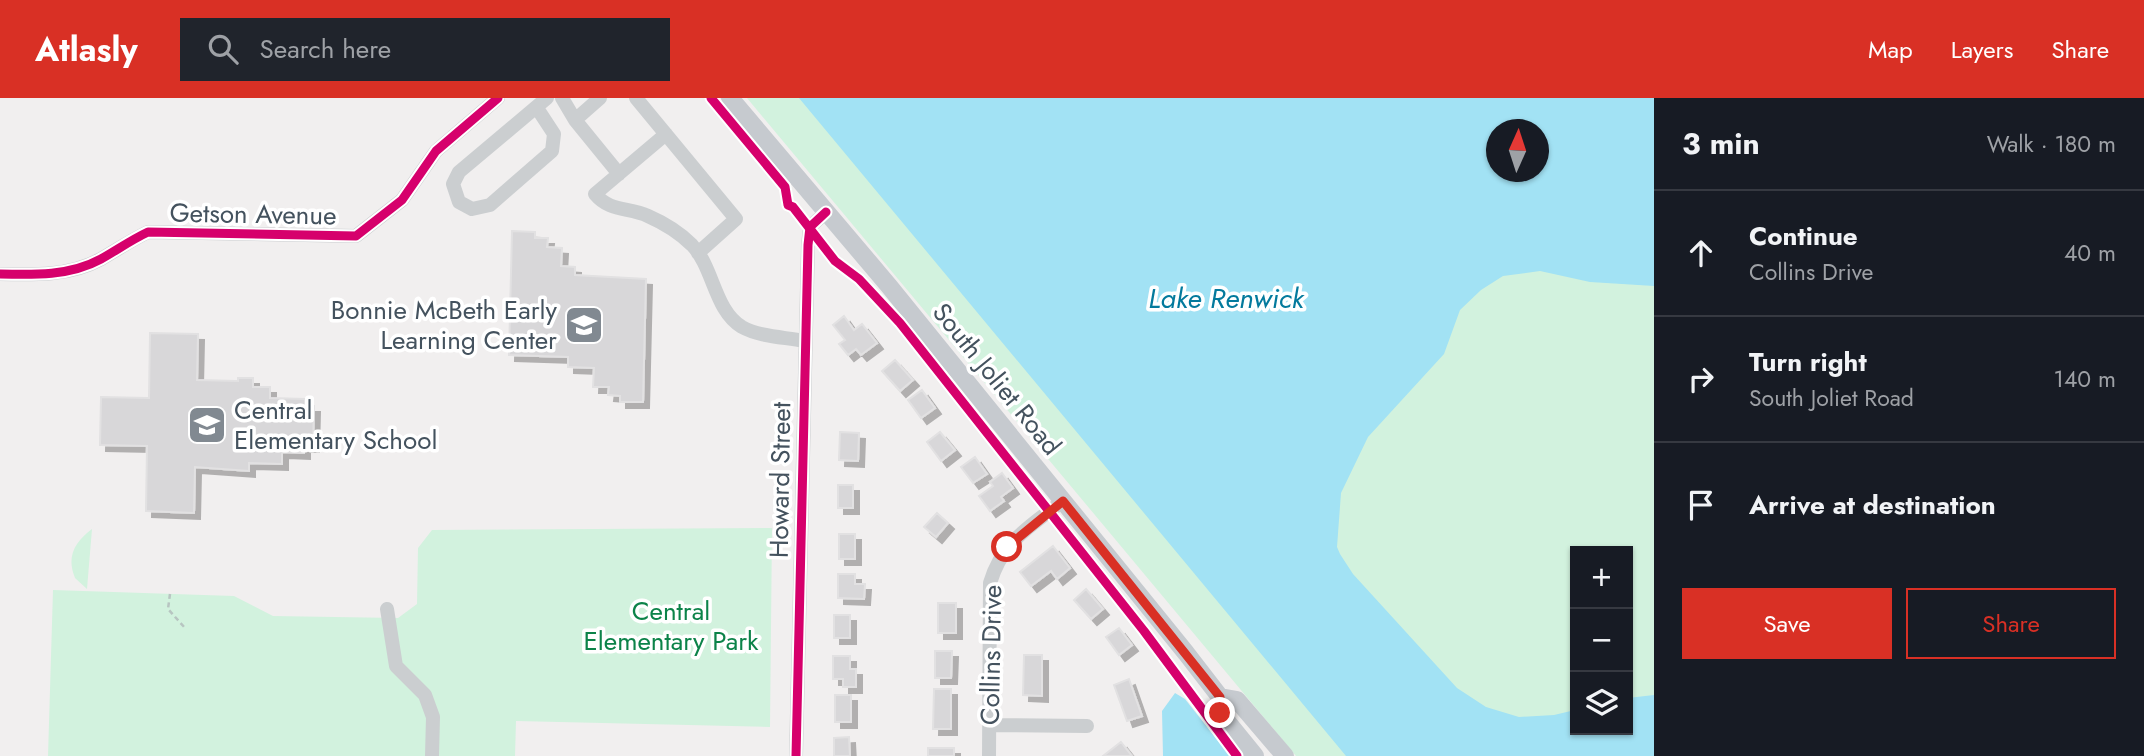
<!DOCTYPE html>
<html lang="en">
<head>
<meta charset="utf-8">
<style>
  body { margin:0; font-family:Jost,sans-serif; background:#20242c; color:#f1f3f6 }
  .controls { position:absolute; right:21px; bottom:21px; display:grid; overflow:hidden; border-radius:0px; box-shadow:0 2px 5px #0004 }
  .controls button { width:63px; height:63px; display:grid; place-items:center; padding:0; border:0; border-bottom:2px solid #363941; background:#171b24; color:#f1f3f6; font:35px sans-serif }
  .compass { position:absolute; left:1486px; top:21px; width:63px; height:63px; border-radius:50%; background:#171b24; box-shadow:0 2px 5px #0004; rotate:3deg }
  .stop { position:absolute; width:21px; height:21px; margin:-16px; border:5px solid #d93025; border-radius:50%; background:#fff }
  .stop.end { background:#d93025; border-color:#fff; box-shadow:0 2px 7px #0008 }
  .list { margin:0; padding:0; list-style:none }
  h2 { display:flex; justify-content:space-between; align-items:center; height:91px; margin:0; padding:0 28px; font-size:30px }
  h2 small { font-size:23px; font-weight:400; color:#9ea1a6 }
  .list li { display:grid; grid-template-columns:46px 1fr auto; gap:21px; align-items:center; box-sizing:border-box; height:126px; padding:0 28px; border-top:2px solid #363941 }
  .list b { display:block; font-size:26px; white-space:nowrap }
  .list p { margin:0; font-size:23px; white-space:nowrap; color:#9ea1a6 }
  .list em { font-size:23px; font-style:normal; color:#9ea1a6 }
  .actions { display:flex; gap:14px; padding:21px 28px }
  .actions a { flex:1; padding:16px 0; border:2px solid #d93025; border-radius:0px; text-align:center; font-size:24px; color:#d93025 }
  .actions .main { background:#d93025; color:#fff }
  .icon { flex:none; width:38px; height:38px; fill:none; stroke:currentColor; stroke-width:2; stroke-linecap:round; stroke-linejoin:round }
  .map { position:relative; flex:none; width:1654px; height:658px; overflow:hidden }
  header { display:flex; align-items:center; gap:42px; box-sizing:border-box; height:98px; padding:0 35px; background:#d93025; color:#fff }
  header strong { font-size:33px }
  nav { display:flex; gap:38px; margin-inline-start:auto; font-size:24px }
  .search { width:490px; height:63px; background:#20242c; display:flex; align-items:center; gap:18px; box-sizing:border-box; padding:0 24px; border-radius:0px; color:#9ea1a6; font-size:26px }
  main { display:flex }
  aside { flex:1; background:#171b24 }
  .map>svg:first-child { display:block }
  .green { fill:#d2f2de; fill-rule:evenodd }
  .water { fill:#a2e2f4; fill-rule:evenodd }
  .building { fill:#d8d7d9; stroke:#e2e1e2; stroke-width:2; filter:url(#shadow) }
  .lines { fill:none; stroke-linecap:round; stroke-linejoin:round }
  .path { stroke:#b7c5c1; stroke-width:2.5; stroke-dasharray:5 3.5; stroke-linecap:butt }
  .minor { stroke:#cbced0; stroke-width:14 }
  .major { stroke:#c6cacf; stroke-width:18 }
  .cycleway-casing { stroke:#fff; stroke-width:13 }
  .cycleway { stroke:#d6006c; stroke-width:9 }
  .route { stroke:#d93025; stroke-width:9 }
  .labels { text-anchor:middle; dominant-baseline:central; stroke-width:7; stroke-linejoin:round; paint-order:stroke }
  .street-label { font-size:26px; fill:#44525e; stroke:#fff }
  .poi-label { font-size:26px; fill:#44525e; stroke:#fff; text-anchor:end }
  .park-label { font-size:26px; fill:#0c8349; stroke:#fff }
  .water-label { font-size:28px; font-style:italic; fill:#037a9d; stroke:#fff }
</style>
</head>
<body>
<header>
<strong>Atlasly</strong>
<div class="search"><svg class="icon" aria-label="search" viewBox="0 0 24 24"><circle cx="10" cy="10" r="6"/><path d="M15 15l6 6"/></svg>Search here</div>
<nav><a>Map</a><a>Layers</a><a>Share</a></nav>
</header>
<main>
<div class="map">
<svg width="1654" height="658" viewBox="0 0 1654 658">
  <defs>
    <filter id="shadow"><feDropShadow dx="6" dy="6" stdDeviation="0" flood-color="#0004"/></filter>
  </defs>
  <rect width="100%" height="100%" fill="#f1efef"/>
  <path class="green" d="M747,0H1654V658H1296ZM1496,32H1538V74H1496ZM1575,453H1628V632H1575Z
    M772,430L770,629L516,623L515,658H48L53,492L234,498L273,518L398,520L417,506L418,450L432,432Z
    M92,431L87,491L75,480C66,458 75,444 92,431Z"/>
  <path class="water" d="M799,0H1654V188L1590,184L1540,173L1503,178L1481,192L1460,212L1444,256L1368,339L1341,395L1337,449L1340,456L1353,476L1457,590L1486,609L1519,619L1554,617L1575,612V632H1628V600L1654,597V658H1346ZM1496,32H1538V74H1496Z
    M1175,595L1185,601L1230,658H1163L1162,613Z"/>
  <path class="building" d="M512,133L535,134V140H548L547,149L562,150L561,168L575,169V177L646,181L643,304H620V298L608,297L609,289H593L594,270L568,269V259L509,257Z
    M844,218L854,232L862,226L877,245L861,257L856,251L848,257L839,246L845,242L833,227Z
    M150,235L198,236L197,282L238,283V280H253V289H270V300L305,301V308H314L313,348H304V355L282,354V366L249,365V373L195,369L194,415L146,413L147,348L100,347L101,299L149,300Z
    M895,262L913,282L900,293L882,273Z
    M922,292L935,310L921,320L908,302Z
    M840,334L859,335L858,363L839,362Z
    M940,334L955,352L941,363L927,344Z
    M975,359L987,376L973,385L961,369Z
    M1002,375L1013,390L1001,399L1004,403L990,413L979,398L993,388L990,384Z
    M838,387H853V410H838Z
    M937,415L948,425L936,439L924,429Z
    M839,436H855V461H839Z
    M1053,448L1070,470L1057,481L1051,473L1031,488L1020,474Z
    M838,476H855V486H865L864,501L838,500Z
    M1086,491L1103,511L1091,521L1074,502Z
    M938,505H956V535H938Z
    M834,517H850V540H834Z
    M1119,530L1132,547L1119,557L1106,539Z
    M935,553H952L951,580H935Z
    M1024,557H1042V598L1023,597Z
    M833,558H850V571H856V589H843V581H833Z
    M1129,581L1142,618L1127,623L1114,587Z
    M934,591H951V631H933Z
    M835,597H851V624H835Z
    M849,639L850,658H834V640Z
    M1121,644L1132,658H1103Z
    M928,650H954V658H928Z"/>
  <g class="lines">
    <path class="path" d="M170,496L168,511L185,530"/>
    <path class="minor" d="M562,0L575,22
      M600,0L575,22L619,76
      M636,0L736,121L698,155
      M537,10L554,36L552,53L490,107L472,111L459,104L453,86L459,74L547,0
      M666,36L595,96C610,114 628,109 648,118C664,125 680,135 692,147C714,170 714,212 742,229C760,239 784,239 804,243
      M0,176C34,177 70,178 101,161C117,152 131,142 148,134L356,138L402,102L436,53L498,0
      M387,511L396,568L425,597L433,619L432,658
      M990,627L1087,628
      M796,658L808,147L810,129L826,114
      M989,658L990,485C1002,444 1030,428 1063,403"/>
    <path class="major" d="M730,0L889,188L1186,555L1220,599V615L1255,658
      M1220,599L1237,602L1285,658"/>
    <defs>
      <path id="cycleway" d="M711,0L785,89L788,107L793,109L835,163L859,181L900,225L1144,533L1237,658
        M0,176C34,177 70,178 101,161C117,152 131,142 148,134L356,138L402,102L436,53L498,0
        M796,658L808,147L810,129L826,114"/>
    </defs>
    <use href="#cycleway" class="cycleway-casing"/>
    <use href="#cycleway" class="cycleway"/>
  </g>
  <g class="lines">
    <path class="route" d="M1007,449L1063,403L1220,599V615"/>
  </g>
  <defs>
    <symbol id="school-square" viewBox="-11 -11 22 22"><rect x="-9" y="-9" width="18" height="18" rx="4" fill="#818991" stroke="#fff"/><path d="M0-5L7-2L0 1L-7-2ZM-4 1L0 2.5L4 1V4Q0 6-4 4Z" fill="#fff"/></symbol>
  </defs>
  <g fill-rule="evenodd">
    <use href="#school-square" x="562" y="205" width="44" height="44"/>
    <use href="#school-square" x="185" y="305" width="44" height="44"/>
  </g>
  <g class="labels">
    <g class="street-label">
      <text transform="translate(253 116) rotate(1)">Getson Avenue</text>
      <text transform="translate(997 281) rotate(51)">South Joliet Road</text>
      <text transform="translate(780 382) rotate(-89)">Howard Street</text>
      <text transform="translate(991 557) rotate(-89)">Collins Drive</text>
    </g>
    <g class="poi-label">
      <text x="557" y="212">Bonnie McBeth Early<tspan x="557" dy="30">Learning Center</tspan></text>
      <text x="234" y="312" text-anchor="start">Central<tspan x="234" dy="30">Elementary School</tspan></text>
    </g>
    <g class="park-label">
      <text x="671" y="513">Central<tspan x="671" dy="30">Elementary Park</tspan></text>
    </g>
    <g class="water-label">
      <text x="1226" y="200">Lake Renwick</text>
    </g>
  </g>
</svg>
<div class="controls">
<button>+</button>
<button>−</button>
<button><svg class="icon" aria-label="layers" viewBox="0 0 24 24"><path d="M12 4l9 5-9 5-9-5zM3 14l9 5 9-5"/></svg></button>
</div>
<svg class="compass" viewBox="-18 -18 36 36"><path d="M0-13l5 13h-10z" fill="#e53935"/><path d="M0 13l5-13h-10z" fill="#9ea1a6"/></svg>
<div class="stop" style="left:1007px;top:449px"></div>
<div class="stop end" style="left:1220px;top:615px"></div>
</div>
<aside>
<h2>3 min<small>Walk · 180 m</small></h2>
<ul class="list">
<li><svg class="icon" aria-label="ahead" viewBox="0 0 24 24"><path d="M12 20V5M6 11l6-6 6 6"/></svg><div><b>Continue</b><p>Collins Drive</p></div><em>40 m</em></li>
<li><svg class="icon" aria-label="right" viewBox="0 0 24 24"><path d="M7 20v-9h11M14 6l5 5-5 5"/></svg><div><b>Turn right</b><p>South Joliet Road</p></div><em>140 m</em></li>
<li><svg class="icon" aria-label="arrive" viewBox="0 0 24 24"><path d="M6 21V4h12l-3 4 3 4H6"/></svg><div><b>Arrive at destination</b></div></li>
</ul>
<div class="actions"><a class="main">Save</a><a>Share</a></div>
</aside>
</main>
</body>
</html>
